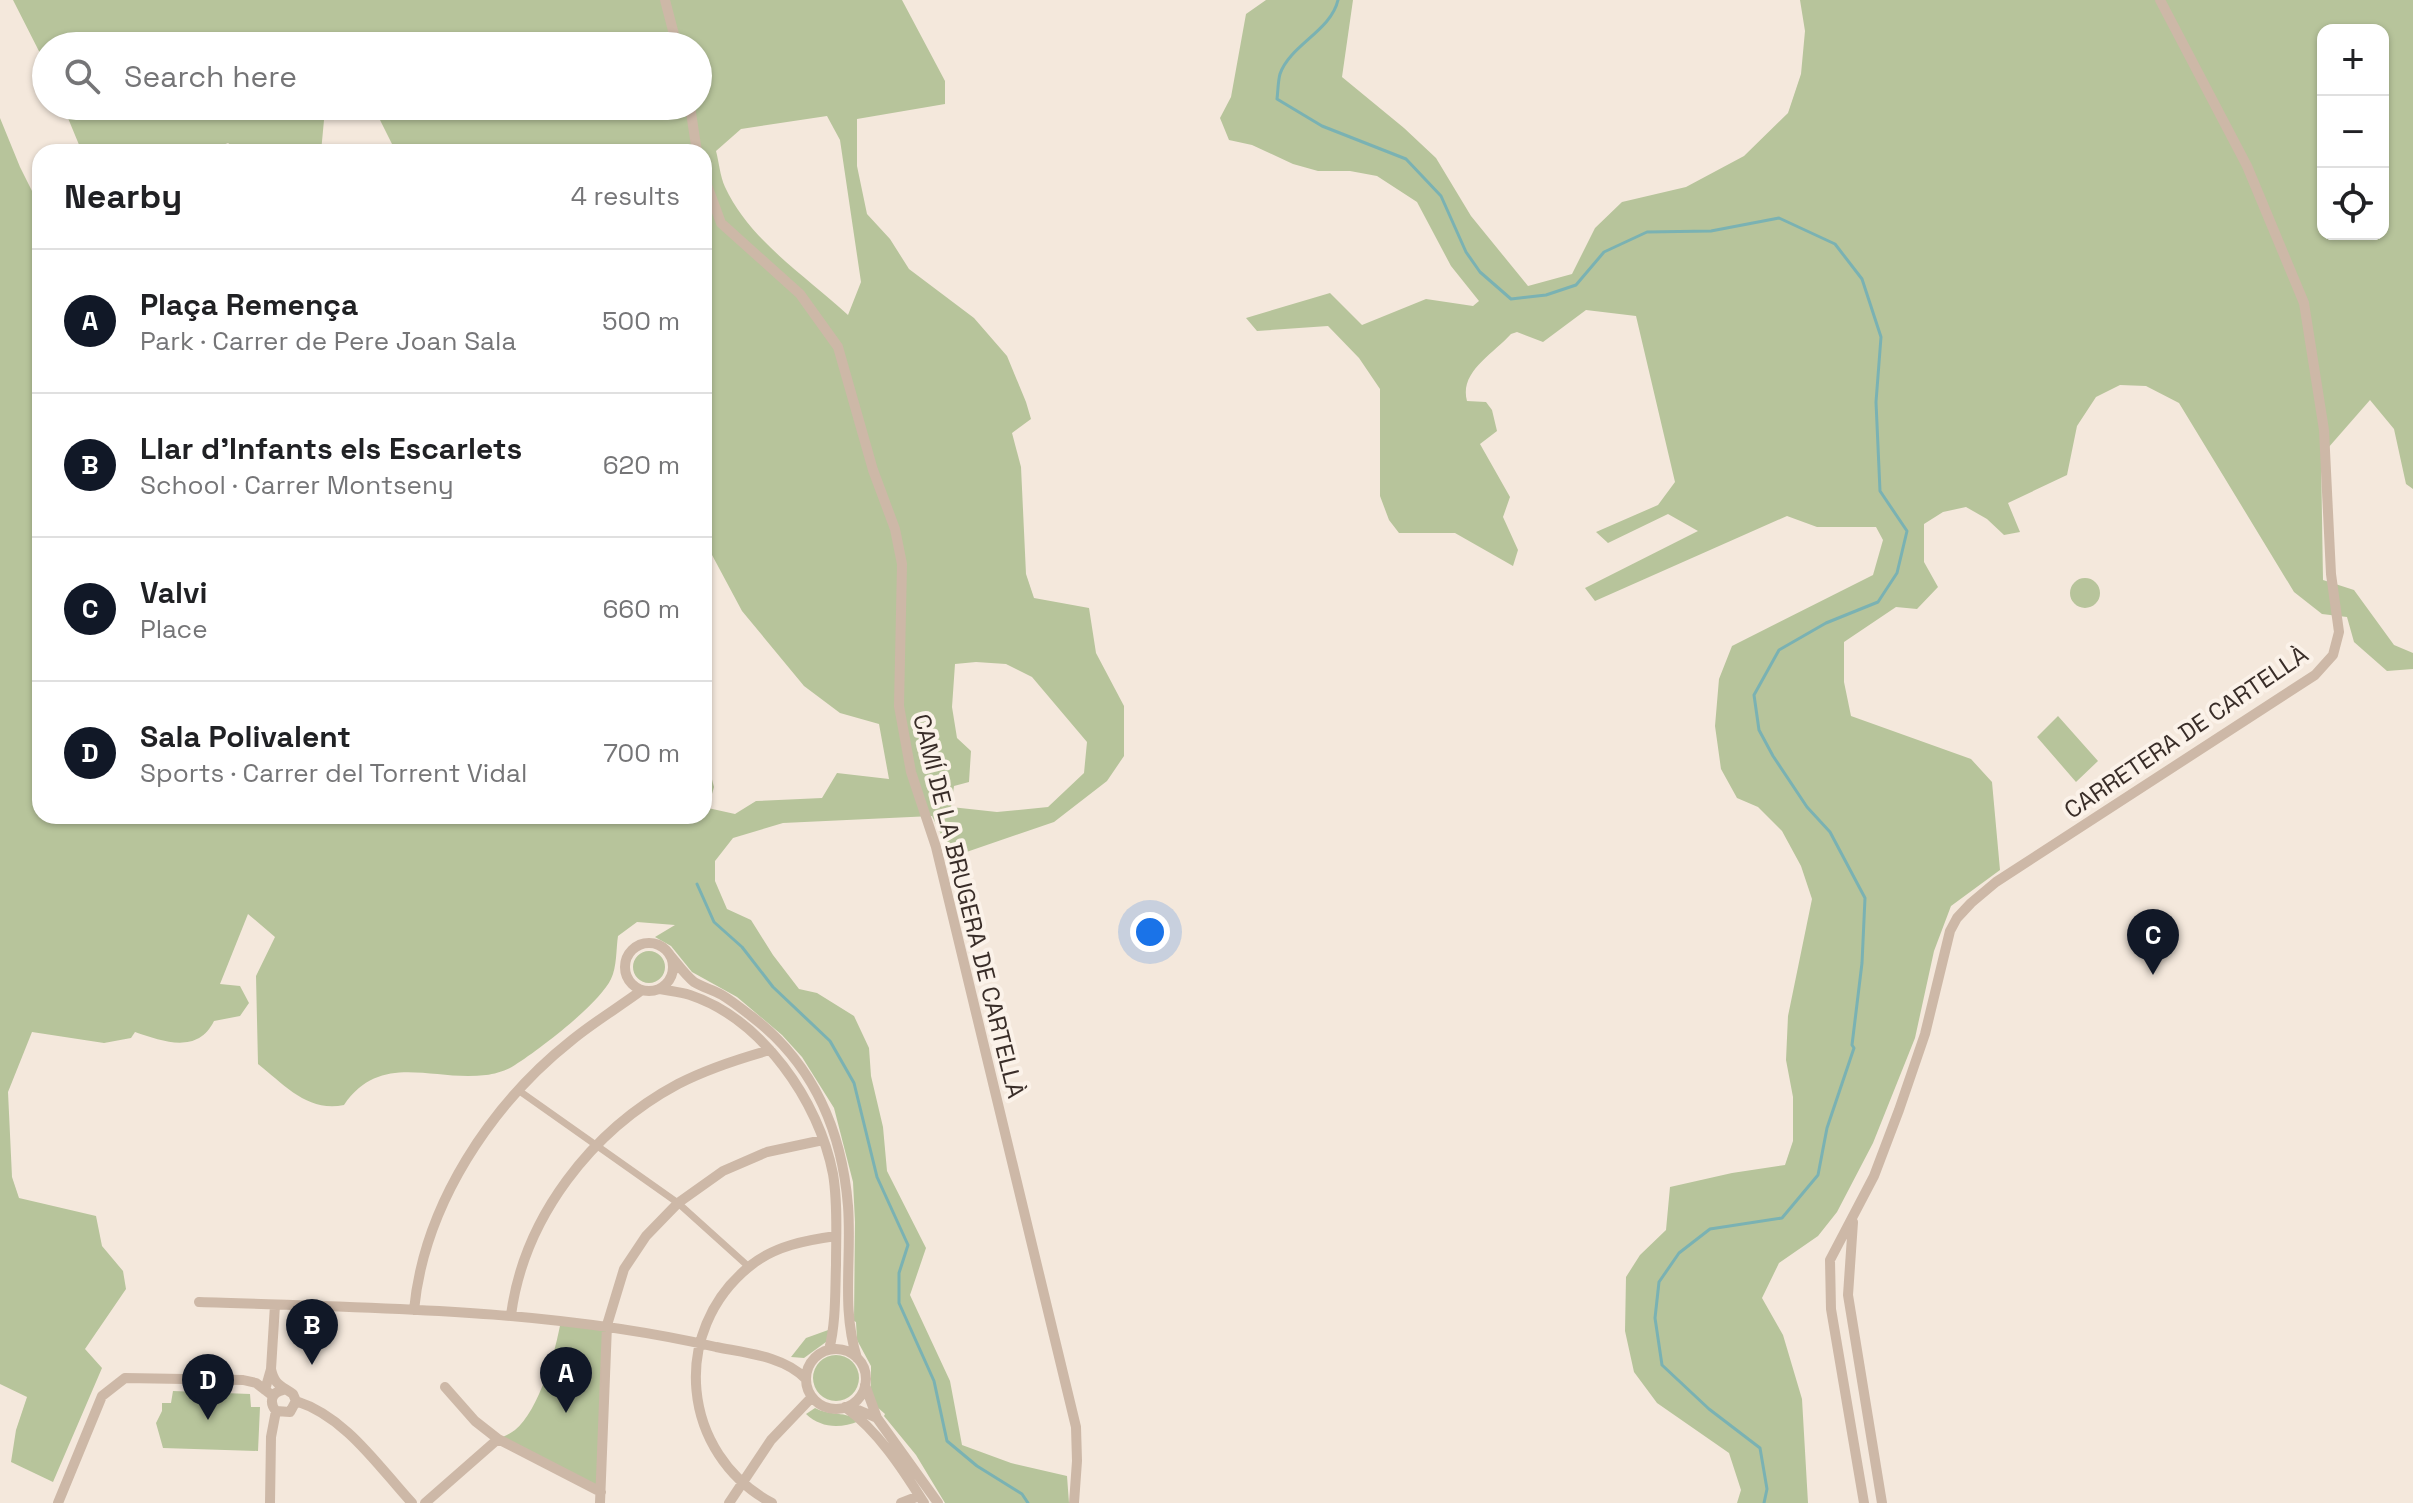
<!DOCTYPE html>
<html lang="en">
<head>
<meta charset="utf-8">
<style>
  body { margin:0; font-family:"Space Grotesk",sans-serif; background:#f6f6f6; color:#202124 }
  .controls { position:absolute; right:24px; top:24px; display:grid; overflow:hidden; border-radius:16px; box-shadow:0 2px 6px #0004 }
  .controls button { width:72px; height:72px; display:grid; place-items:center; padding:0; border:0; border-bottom:2px solid #e0e0e0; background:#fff; color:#202124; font:40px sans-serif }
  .you { position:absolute; left:1150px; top:932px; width:28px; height:28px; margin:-20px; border:6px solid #fff; border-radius:50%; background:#1a73e8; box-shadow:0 0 0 12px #1a73e833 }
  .badge { display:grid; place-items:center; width:52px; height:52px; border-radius:50%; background:#111827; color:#fff; font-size:26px; font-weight:700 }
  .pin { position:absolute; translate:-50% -66px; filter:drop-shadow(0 2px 4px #0008) }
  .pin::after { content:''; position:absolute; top:42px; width:28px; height:24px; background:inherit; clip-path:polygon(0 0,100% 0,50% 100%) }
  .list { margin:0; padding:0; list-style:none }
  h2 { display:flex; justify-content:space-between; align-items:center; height:104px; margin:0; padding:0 32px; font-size:34px }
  h2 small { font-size:26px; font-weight:400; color:#757577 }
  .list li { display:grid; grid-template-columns:52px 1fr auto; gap:24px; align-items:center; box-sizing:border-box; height:144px; padding:0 32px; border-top:2px solid #e0e0e0 }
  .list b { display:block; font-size:30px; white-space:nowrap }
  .list p { margin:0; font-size:26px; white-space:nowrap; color:#757577 }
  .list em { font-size:26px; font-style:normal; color:#757577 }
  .icon { flex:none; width:44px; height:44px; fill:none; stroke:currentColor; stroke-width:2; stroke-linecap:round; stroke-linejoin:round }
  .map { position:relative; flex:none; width:2413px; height:1503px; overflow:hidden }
  .search { position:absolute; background:#fff; box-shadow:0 2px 6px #0004; left:32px; top:32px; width:680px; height:88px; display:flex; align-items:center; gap:20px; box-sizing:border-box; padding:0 28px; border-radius:44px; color:#757577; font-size:30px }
  .panel { position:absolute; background:#fff; box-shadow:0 2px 6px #0004; left:32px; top:144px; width:680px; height:680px; border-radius:24px }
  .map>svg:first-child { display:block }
  .green { fill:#b7c49b; fill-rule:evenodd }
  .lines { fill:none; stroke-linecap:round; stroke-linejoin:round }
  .stream { stroke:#7ab2b3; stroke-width:3 }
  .pedestrian { stroke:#cdb8a7; stroke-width:7 }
  .minor { stroke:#cdb8a7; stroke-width:10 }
  .labels { text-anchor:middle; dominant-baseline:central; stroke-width:8; stroke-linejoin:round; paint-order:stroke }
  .street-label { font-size:24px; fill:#392d28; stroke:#fbf2e9 }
</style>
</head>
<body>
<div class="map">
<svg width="2413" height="1503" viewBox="0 0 2413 1503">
  <rect width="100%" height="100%" fill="#f4e8dc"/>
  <path class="green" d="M13,0H902L945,81V104L857,119V166L867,214L890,239L909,269L974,318L1007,356L1026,402L1031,419L1012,433L1021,467L1026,574L1034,598L1089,608L1096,653L1124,706V756L1107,781L1054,822L952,857L932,816L783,823L733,838L715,861V881L727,909L751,920L773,955L799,989L817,993L854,1016L869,1048L871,1076L883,1127L887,1171L926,1248L910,1295L950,1381L962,1445L1011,1463L1067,1476L1069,1503H945L916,1455L884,1416L885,1414L876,1406L871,1395V1366L857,1340L856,1322L854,1321L855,1222L853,1182L834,1108L802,1057L782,1035L737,997L692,972L671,946L655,937L675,925L637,922L618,936C616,949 617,967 611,979C599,1004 540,1049 515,1065C508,1070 495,1074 486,1075C433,1082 381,1051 344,1105C307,1112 286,1086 258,1064L256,976L275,937L248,914L220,984L240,986L249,1003L240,1016L214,1021C198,1054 164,1042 135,1032L131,1038L104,1043L32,1032L8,1092L12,1177L19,1198L96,1216L102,1246L123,1271L126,1289L85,1349L102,1368L53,1482L11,1462L16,1430L27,1397L0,1384V118L20,167L40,207V816H704V749L714,787L708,808L735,814L756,801L822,798L837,773L889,779L879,724L840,713L804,686L742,611L704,540V152H396L380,120L350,106H698V46H46V65ZM827,116L840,140L861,282L848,315C806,276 750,241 725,187C720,176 719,162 716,151L741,129ZM976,662L1006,664L1032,677L1087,742L1084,773L1048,807L997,812L951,807L954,786L969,782L971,751L957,738L952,707L955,664Z
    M1266,0H1353L1342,77L1404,128L1436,158L1471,216L1528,286L1572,274L1595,228L1622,202L1686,187L1744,156L1788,113L1801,74L1805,31L1800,0H2413V489L2406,484L2394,429L2370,400L2321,456L2323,580L2354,590L2394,645L2413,653V669L2387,671L2354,642L2347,617L2322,614L2294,592L2179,403L2146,386L2120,385L2096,397L2077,426L2067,475L2008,503L2020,532L2004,535L1987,519L1966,507L1943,512L1924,524V562L1938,587L1917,609L1896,607L1844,642V682L1851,716L1971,759L1992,782L2000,870L1951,906L1934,951L1915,1038L1873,1143L1837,1212L1818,1236L1779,1263L1762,1298L1783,1335L1802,1399L1808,1503H1737L1741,1490L1729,1453L1657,1403L1634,1372L1625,1331L1626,1277L1640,1255L1666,1230L1670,1187L1732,1173L1785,1165L1793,1141V1097L1786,1060L1788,1016L1812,899L1801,866L1782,831L1758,807L1737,798L1721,769L1715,726L1719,679L1732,646L1873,575L1883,540L1876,527H1817L1787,516L1595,601L1585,588L1698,531L1668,514L1608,543L1596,532L1658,505L1675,482L1636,316L1586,310L1543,342L1517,332L1511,334C1493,354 1459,372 1467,401L1486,402L1492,410L1497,431L1480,444L1510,497L1503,517L1518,550L1513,566L1455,533H1399L1389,520L1380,496V389L1359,358L1328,326L1257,331L1246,318L1330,293L1362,325L1426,299L1473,306L1479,301L1451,266L1417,202L1377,176L1350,171H1318L1293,164L1252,145L1229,140L1220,118L1231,97L1246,14ZM2323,30H2383V234H2323Z
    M63,106H335L324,120L321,152H240L228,143L218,147L214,152H82Z
    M2070 593a15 15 0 1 1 30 0a15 15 0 1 1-30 0Z
    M2058,716L2098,761L2076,782L2037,737Z
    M633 967a16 16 0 1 1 32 0a16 16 0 1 1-32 0Z
    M561,1320L607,1325L601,1492L498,1439C503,1437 510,1434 515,1430C539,1411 556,1350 561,1320Z
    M831,1329L826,1342L804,1358L791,1357L806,1338Z
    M813 1378a23 23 0 1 1 46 0a23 23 0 1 1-46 0Z
    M173,1391L250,1394L251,1407H260L258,1451L163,1448L156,1423L162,1411V1403H171Z
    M815,1408C829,1416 847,1411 859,1421C840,1429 821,1428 806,1414Z"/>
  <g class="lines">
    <path class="stream" d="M1338,0C1331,31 1290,45 1280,74C1278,81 1278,91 1277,99L1322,126L1406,159L1441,196L1466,252L1480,272L1511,299L1546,295L1576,285L1604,252L1647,232L1711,231L1779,218L1835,244L1862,279L1881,337L1876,402L1880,491L1907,531L1897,573L1878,602L1826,623L1779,650L1754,695L1759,730L1773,756L1807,807L1830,832L1865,898L1862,963L1852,1045L1854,1048L1827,1128L1818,1175L1782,1218L1710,1229L1679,1253L1659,1282L1655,1318L1662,1365L1709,1409L1760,1448L1767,1489L1764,1503
      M697,884L714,922L742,947L773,987L830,1041L854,1083L877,1177L908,1245L899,1273V1303L934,1381L947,1441L977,1466L1022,1494L1028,1503"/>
    <path class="pedestrian" d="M518,1090L678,1203L749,1267"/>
    <path class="minor" d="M665,0L677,46
      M690,106L697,152
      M704,177L721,223L800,294L838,347L873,470L895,529L902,564L899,706L911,772L936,847L1076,1427L1077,1461L1074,1503
      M625 967a24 24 0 1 1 48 0a24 24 0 1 1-48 0Z
      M669,954C677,963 685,975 694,982C702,987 713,990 722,995C732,1001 742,1009 751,1016C813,1063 842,1131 848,1206C852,1259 841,1307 857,1358
      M660,989C670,991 680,992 690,995C762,1019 819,1101 833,1174C838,1204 836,1235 836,1265C835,1294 836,1322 829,1350
      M1853,1222L1848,1295L1882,1503
      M199,1302C372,1308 546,1308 716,1347C746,1353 784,1356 806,1379
      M414,1310C424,1205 491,1104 572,1040C594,1022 619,1007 642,990
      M511,1315C524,1217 592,1130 678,1084C707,1069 738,1059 770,1050
      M806 1379a30 30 0 1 1 60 0a30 30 0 1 1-60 0Z
      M271,1369C274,1385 282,1386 293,1394L296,1401
      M865,1385L877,1418L938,1503
      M445,1387L475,1421L498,1439L601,1492
      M265,1390L271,1369L275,1305
      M283,1390C271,1392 269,1403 276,1411L290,1412L296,1401
      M296,1401C346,1417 378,1466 412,1503
      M849,1406L877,1418
      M845,1407C878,1431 902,1468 924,1503
      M58,1503L102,1396L125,1378L243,1380L256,1383L273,1396
      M270,1503L271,1437L276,1411
      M425,1503L498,1439
      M600,1503L607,1325L624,1269L646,1236L678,1203L723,1171L767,1152L823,1140
      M729,1503L771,1440L812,1397
      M772,1503C681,1454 669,1331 750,1266C774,1246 807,1240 836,1236
      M901,1503L919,1496
      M1864,1503L1831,1309L1830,1260L1874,1176L1899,1110L1925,1034L1950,931L1957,918L1971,903L1996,882L2315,675L2333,655L2339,632L2331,574L2324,430L2304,303L2247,166L2160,0"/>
  </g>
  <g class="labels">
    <g class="street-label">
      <text transform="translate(2186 732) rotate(-34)">CARRETERA DE CARTELLÀ</text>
      <text transform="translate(969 906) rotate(76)">CAMÍ DE LA BRUGERA DE CARTELLÀ</text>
    </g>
  </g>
</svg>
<div class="controls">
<button>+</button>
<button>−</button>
<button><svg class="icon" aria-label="locate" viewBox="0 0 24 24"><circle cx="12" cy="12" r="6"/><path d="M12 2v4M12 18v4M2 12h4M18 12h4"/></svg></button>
</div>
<div class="you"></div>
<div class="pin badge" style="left:566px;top:1413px">A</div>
<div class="pin badge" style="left:312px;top:1365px">B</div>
<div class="pin badge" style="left:2153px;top:975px">C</div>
<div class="pin badge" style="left:208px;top:1420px">D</div>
<div class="search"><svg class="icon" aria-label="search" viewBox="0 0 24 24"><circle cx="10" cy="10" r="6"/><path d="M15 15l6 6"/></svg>Search here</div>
<section class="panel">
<h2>Nearby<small>4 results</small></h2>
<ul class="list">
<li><span class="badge">A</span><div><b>Plaça Remença</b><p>Park · Carrer de Pere Joan Sala</p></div><em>500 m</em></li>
<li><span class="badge">B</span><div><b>Llar d'Infants els Escarlets</b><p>School · Carrer Montseny</p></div><em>620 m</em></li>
<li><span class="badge">C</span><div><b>Valvi</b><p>Place</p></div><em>660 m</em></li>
<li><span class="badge">D</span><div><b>Sala Polivalent</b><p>Sports · Carrer del Torrent Vidal</p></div><em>700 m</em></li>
</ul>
</section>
</div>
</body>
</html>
